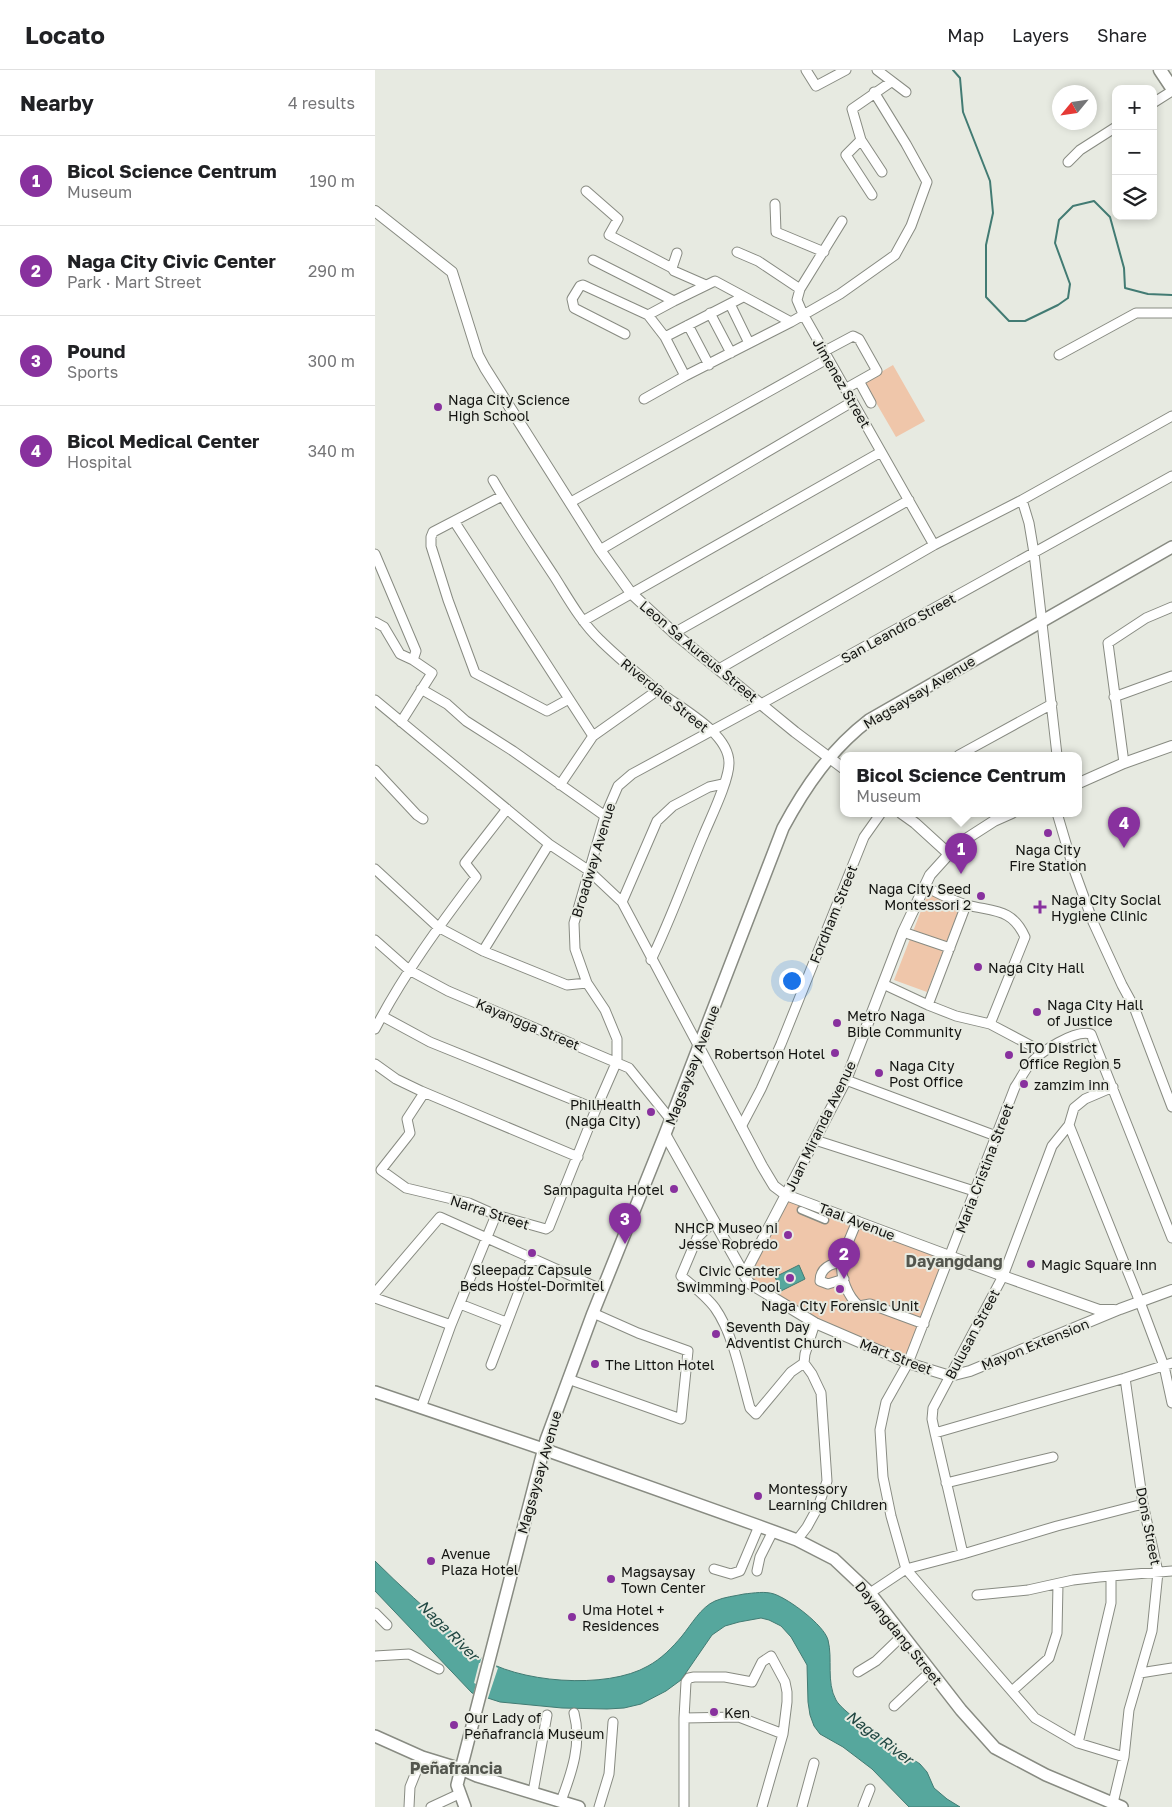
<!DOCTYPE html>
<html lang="en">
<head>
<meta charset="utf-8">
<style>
  body { margin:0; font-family:"Golos Text",sans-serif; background:#f2f2f2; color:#202124 }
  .controls { position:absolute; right:15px; top:15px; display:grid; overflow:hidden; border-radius:10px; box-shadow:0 2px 8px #0003 }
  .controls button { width:45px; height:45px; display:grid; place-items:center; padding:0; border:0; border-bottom:1px solid #e0e0e0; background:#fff; color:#202124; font:25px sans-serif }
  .compass { position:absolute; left:677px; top:15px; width:45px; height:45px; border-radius:50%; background:#fff; box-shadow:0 2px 8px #0003; rotate:241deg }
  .you { position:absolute; left:416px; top:910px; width:18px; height:18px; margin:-12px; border:4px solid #fff; border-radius:50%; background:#1a73e8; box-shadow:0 0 0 8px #1a73e833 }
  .badge { display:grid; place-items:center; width:32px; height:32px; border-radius:50%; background:#88319e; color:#fff; font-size:16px; font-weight:700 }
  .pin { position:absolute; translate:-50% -41px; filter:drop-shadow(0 1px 2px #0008) }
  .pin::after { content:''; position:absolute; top:26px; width:18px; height:15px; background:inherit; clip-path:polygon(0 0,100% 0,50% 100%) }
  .popup { position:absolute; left:465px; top:682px; width:242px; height:65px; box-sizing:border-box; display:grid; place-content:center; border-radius:10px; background:#fff; filter:drop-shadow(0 1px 4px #0005); font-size:16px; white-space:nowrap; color:#757577 }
  .popup b { font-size:19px; color:#202124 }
  .popup::after { content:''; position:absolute; left:50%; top:100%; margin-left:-10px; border:10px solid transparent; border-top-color:#fff }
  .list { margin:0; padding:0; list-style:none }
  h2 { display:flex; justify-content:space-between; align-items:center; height:65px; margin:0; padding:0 20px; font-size:21px }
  h2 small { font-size:16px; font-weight:400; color:#757577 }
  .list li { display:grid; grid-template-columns:32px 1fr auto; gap:15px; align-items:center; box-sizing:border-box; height:90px; padding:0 20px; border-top:1px solid #e0e0e0 }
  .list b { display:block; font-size:19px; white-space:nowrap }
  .list p { margin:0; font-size:16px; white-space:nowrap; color:#757577 }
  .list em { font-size:16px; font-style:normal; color:#757577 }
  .icon { flex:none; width:28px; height:28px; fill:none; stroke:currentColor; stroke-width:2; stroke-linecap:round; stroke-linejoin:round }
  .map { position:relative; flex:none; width:797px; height:1737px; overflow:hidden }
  header { display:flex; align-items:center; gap:30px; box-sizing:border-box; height:70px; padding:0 25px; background:#fff; border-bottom:1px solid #e0e0e0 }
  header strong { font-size:24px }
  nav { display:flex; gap:28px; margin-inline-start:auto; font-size:18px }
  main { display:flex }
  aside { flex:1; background:#fff }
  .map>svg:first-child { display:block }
  .green { fill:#efc6aa }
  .water { fill:#56a79d; stroke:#427b73 }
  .pier { fill:#e7eae1 }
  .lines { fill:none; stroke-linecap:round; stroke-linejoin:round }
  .stream { stroke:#427b73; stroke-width:2 }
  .pedestrian-casing { stroke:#888b82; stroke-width:9 }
  .minor-casing { stroke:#888b82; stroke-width:11 }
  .tertiary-casing { stroke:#888b82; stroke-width:12 }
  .secondary-casing { stroke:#888b82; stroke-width:14 }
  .primary-casing { stroke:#888b82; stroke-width:15 }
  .pedestrian { stroke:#fff; stroke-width:6 }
  .minor { stroke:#fff; stroke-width:9 }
  .tertiary { stroke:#fff; stroke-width:10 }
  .secondary { stroke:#fff; stroke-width:11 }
  .primary { stroke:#fff; stroke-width:12 }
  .poi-dot { fill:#88319e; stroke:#e7eae1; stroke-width:2 }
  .labels { text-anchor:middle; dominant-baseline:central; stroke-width:4; stroke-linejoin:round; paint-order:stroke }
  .street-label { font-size:14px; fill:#131411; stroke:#e7eae1 }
  .poi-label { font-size:14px; fill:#131411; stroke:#e7eae1; text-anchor:start }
  .water-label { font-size:15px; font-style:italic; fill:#214742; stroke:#e7eae1 }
  .quarter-label { font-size:16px; font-weight:bold; fill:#53564e; stroke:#e7eae1 }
</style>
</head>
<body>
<header>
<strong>Locato</strong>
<nav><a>Map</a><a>Layers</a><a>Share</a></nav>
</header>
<main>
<aside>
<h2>Nearby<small>4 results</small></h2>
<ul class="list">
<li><span class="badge">1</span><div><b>Bicol Science Centrum</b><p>Museum</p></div><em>190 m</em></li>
<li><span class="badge">2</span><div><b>Naga City Civic Center</b><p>Park · Mart Street</p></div><em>290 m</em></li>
<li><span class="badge">3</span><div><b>Pound</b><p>Sports</p></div><em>300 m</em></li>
<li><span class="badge">4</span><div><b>Bicol Medical Center</b><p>Hospital</p></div><em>340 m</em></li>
</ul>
</aside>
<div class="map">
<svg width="797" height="1737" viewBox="0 0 797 1737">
  <rect width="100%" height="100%" fill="#e7eae1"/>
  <path class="green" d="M518,295L550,351L521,367L489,312Z
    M553,823L585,837L552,922L519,910Z
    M411,1125L575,1186L533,1293L440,1253L374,1213L376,1189Z"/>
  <path class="water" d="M424,1195L430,1209L406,1221L400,1207Z
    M0,1491C25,1516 51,1539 78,1563C86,1570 94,1580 103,1586C141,1613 232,1620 273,1596C286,1589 297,1578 307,1566C316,1555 326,1537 340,1531C349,1527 360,1526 369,1524C379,1523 390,1521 399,1524C414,1529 449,1555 453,1570C458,1589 451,1612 461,1630C468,1644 528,1682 545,1694L552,1702L559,1718L572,1729L585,1737H534L497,1699L468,1677L445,1664L439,1656L435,1645L433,1632L432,1595L416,1567L406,1556L394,1550L386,1548L364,1552L350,1556L337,1565L306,1610L291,1621L266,1634L249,1638L232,1639L187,1638L125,1632L97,1623L0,1521Z"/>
  <path class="pier" d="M107,1586L122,1593L121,1597L123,1598L112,1631L98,1626L101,1614L99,1613L104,1593H105Z"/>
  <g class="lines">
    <path class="stream" d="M578,0L585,8L588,42L615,111L618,143L611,175V227L634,251H650L683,235L693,228L695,214L680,173L684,150L698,136L719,131L735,147L749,198L750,218L773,224L797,225"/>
    <defs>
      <path id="pedestrian" d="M426,1140L450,1150"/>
      <path id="minor" d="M431,0L441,16L471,0
        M502,0L531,22
        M778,33L797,21
        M486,70L507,102
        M693,92L705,80L741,57
        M211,121L243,149L234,165L297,198
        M497,125L471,85L486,70L477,39L516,12
        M400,134L401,162L449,182
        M467,151L425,219L422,230L428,244L559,475
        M362,182L383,191L425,219
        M302,183L297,198L299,201L331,215
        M218,190L299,231L340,211L416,252L465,224L520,185L536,156L552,112L531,74L499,22
        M355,234L374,273
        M335,243L356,283
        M273,245L299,231
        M313,255L334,295
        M250,264L199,238L197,229L205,216L208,215L273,245L290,267L310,306L416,252
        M290,267L368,227
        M448,282L478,266L484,269L502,301L470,319
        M684,285L761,243H797
        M484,311L496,333
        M269,329L310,306
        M118,410C137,443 158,474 179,506C193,528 206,552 225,570C242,587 261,602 279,618C301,636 354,661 354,693C354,711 336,747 329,764C311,806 296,849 276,890
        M127,426L58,462L56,467V476L73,530L100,603L172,641L194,629
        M647,430L654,453L659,483L682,685
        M196,432L452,289
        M79,451L218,666
        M225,480L477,332
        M0,484L41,581L38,590
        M208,551L506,382
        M0,552L9,557L25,584L38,590L57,603L26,652
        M299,563L534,430
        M344,599L559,475L647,430L797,346
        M46,619L72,634L91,651L138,681L230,746
        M739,627L797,606
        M0,630L174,774L213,800L247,832L324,977
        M584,685L677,634
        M749,693L733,573L771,548L797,537
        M0,700L42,745L48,749
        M185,715L218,666L283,620
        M682,743L698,797L718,852L747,915L759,937L797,1037
        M0,799L63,857L108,881L192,915L212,913
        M549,816C563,823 577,831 592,835C619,842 637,838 650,867L615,954
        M247,832L282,751L298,736L334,717L348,714
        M528,862L575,878
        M0,870L34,900L73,921L254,998L296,1050
        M108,881L174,774
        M508,914L553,935L591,835
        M553,935L581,946L615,954L668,982
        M7,946L55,972L221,1039
        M0,959C28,905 64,856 101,807L90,793L132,739
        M0,994L21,1009L46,1021L203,1087
        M471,1010L621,1066
        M49,1023L32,1049L35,1063L32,1067L6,1100L31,1118L94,1133L121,1145L171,1159L174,1157L221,1039L242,991V969L230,940L212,913L200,879L199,853L230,746L243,716L257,704L386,634L797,406
        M694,1055L765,1232L789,1296L797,1333
        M366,1057L386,1019L406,974L489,767L506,743
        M440,1070L599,1121
        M339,1151L322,1168L306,1206C318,1216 331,1226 340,1238C359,1265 366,1307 375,1338L381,1344L416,1302L429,1293L430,1284L440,1253
        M482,1151C477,1164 469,1179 467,1193C465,1207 473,1227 484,1236L495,1234L549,1254
        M467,1193C456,1193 445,1198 445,1211L453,1214L469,1209
        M0,1223L65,1147L228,1220
        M0,1228L76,1255
        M85,1234L131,1252
        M116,1295L157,1187
        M193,1309L306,1349L313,1281L263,1263L218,1243
        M46,1338L76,1255L121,1145
        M560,1363L750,1308L797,1293
        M571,1413L678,1387
        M422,1470L432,1457L443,1437L452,1411L446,1323L437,1304L429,1293
        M588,1484L560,1363L557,1349L558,1338L628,1206L677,1076L694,1055L699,1038L710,1029L738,1017
        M339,1499L356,1504L365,1501L384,1456
        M382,1501L385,1487L398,1461
        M495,1523L531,1499L588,1484L682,1456L768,1434
        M602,1525L653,1520L698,1510L724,1507L797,1501
        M0,1543L12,1555
        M0,1586L34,1584L64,1599
        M483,1602L501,1591L528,1565
        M765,1603L797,1598
        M637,1621L674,1588L682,1563L683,1514
        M519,1636L556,1601
        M309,1648L364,1647L408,1664
        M703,1673L736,1533V1507
        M749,1687L703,1673L660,1648L531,1499L516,1446L508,1407L505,1360L511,1332L533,1293L640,1017C645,1010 649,1001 655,994C665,982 700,959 716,964L797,1168
        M158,1722L172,1645
        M186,1731C197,1702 207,1673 199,1643
        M738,1733L749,1687L754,1640L777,1561L783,1502L768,1434L750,1308
        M34,1737L35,1717L47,1687
        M56,1737L84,1724
        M224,1737L234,1704L238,1652
        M309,1737V1648L311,1612L314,1608L319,1607H350L377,1612L387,1592L396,1586L410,1612L412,1622V1632L408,1664L387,1737
        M427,1737L439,1693
        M488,1737L495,1719"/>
      <path id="tertiary" d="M0,141L77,202L103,285L110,298L225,480L256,523L299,563L420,662L468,698
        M704,713L749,693L797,676
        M526,743L540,753L574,784
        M324,977L387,1096L399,1116L411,1125L628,1206L724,1240H739
        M290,1064L374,1213L440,1253L533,1293L575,1306L595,1301L745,1239L797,1220
        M369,1205L471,1010L528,862L555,805L574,784L591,769L619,751L637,743"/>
      <path id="secondary" d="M0,1322L168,1379L384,1456L422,1470L459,1489L495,1523L586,1640L620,1678L671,1705L747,1737
        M0,1666L47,1687L86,1699L102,1706L204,1737
        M90,1737L82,1715L86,1699L171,1370L218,1243L290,1064L408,758C430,717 456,679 494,650L797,477"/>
      <path id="primary" d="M785,0L797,18"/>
    </defs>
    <use href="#pedestrian" class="pedestrian-casing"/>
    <use href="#minor" class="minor-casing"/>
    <use href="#tertiary" class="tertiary-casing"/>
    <use href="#secondary" class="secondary-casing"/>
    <use href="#primary" class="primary-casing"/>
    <use href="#pedestrian" class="pedestrian"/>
    <use href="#minor" class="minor"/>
    <use href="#tertiary" class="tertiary"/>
    <use href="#secondary" class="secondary"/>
    <use href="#primary" class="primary"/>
  </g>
  <g class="poi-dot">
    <circle cx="63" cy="337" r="5"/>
    <circle cx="673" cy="763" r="5"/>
    <circle cx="606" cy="826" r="5"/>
    <path d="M662.5 829.5h5v5h5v5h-5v5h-5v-5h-5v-5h5z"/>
    <circle cx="603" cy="897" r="5"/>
    <circle cx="662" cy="942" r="5"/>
    <circle cx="462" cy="953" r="5"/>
    <circle cx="460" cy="983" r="5"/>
    <circle cx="634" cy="985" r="5"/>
    <circle cx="504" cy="1003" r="5"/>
    <circle cx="649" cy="1014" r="5"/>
    <circle cx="276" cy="1042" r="5"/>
    <circle cx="299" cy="1119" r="5"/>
    <circle cx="413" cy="1165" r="5"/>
    <circle cx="157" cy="1183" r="5"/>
    <circle cx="656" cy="1194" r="5"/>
    <circle cx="415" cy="1208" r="5"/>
    <circle cx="465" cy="1219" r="5"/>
    <circle cx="341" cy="1264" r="5"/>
    <circle cx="220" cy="1294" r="5"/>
    <circle cx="383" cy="1426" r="5"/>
    <circle cx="56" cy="1491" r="5"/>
    <circle cx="236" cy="1509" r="5"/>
    <circle cx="197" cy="1547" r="5"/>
    <circle cx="339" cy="1642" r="5"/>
    <circle cx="79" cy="1655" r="5"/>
  </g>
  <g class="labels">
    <g class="street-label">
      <text transform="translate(467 313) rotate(60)">Jimenez Street</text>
      <text transform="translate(523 558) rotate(-29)">San Leandro Street</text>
      <text transform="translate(324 581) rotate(40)">Leon Sa Aureus Street</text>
      <text transform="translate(544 622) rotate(-31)">Magsaysay Avenue</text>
      <text transform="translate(290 625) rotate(39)">Riverdale Street</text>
      <text transform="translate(218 790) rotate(-73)">Broadway Avenue</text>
      <text transform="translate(458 844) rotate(-68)">Fordham Street</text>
      <text transform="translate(153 954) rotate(23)">Kayangga Street</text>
      <text transform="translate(317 995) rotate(-69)">Magsaysay Avenue</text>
      <text transform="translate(445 1056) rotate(-64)">Juan Miranda Avenue</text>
      <text transform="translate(609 1098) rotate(-69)">Maria Cristina Street</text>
      <text transform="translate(115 1142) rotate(18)">Narra Street</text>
      <text transform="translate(482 1151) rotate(21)">Taal Avenue</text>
      <text transform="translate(597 1264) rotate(-62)">Bulusan Street</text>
      <text transform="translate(660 1274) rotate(-22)">Mayon Extension</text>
      <text transform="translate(521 1286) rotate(21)">Mart Street</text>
      <text transform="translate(164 1402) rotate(-74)">Magsaysay Avenue</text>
      <text transform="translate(774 1456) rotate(79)">Dons Street</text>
      <text transform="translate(524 1563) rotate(51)">Dayangdang Street</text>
    </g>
    <g class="poi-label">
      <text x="73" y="329">Naga City Science<tspan x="73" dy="16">High School</tspan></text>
      <text x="673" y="779" text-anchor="middle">Naga City<tspan x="673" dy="16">Fire Station</tspan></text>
      <text x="596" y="818" text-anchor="end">Naga City Seed<tspan x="596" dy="16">Montessori 2</tspan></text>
      <text x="676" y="829">Naga City Social<tspan x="676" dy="16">Hygiene Clinic</tspan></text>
      <text x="613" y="897">Naga City Hall</text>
      <text x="672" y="934">Naga City Hall<tspan x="672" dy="16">of Justice</tspan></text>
      <text x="472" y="945">Metro Naga<tspan x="472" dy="16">Bible Community</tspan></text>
      <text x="644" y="977">LTO District<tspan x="644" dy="16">Office Region 5</tspan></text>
      <text x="450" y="983" text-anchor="end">Robertson Hotel</text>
      <text x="514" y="995">Naga City<tspan x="514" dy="16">Post Office</tspan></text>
      <text x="659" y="1014">zamzim inn</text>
      <text x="266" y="1034" text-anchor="end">PhilHealth<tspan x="266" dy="16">(Naga City)</tspan></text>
      <text x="289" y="1119" text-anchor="end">Sampaguita Hotel</text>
      <text x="403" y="1157" text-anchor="end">NHCP Museo ni<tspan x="403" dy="16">Jesse Robredo</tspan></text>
      <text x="666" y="1194">Magic Square Inn</text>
      <text x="157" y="1199" text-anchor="middle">Sleepadz Capsule<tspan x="157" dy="16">Beds Hostel-Dormitel</tspan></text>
      <text x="405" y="1200" text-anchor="end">Civic Center<tspan x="405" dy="16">Swimming Pool</tspan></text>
      <text x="465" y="1235" text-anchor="middle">Naga City Forensic Unit</text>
      <text x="351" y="1256">Seventh Day<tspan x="351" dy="16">Adventist Church</tspan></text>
      <text x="230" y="1294">The Litton Hotel</text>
      <text x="393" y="1418">Montessory<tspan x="393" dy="16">Learning Children</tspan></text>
      <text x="66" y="1483">Avenue<tspan x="66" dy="16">Plaza Hotel</tspan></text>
      <text x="246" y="1501">Magsaysay<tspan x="246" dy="16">Town Center</tspan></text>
      <text x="207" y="1539">Uma Hotel +<tspan x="207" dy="16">Residences</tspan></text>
      <text x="349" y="1642">Ken</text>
      <text x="89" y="1647">Our Lady of<tspan x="89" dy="16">Peñafrancia Museum</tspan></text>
    </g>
    <g class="water-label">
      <text transform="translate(74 1560) rotate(45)">Naga River</text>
      <text transform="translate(505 1667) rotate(37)">Naga River</text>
    </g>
    <g class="quarter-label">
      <text x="579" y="1191">Dayangdang</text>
      <text x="81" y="1698">Peñafrancia</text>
    </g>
  </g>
</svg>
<div class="controls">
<button>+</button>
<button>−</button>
<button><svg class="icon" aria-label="layers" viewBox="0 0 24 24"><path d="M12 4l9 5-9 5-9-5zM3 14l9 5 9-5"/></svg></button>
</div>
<svg class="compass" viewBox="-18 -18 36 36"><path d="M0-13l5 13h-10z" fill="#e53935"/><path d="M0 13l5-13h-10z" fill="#757577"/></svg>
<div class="you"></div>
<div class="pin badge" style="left:586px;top:804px">1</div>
<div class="popup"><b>Bicol Science Centrum</b>Museum</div>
<div class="pin badge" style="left:469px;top:1209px">2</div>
<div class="pin badge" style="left:250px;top:1174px">3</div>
<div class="pin badge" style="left:749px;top:778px">4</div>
</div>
</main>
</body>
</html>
